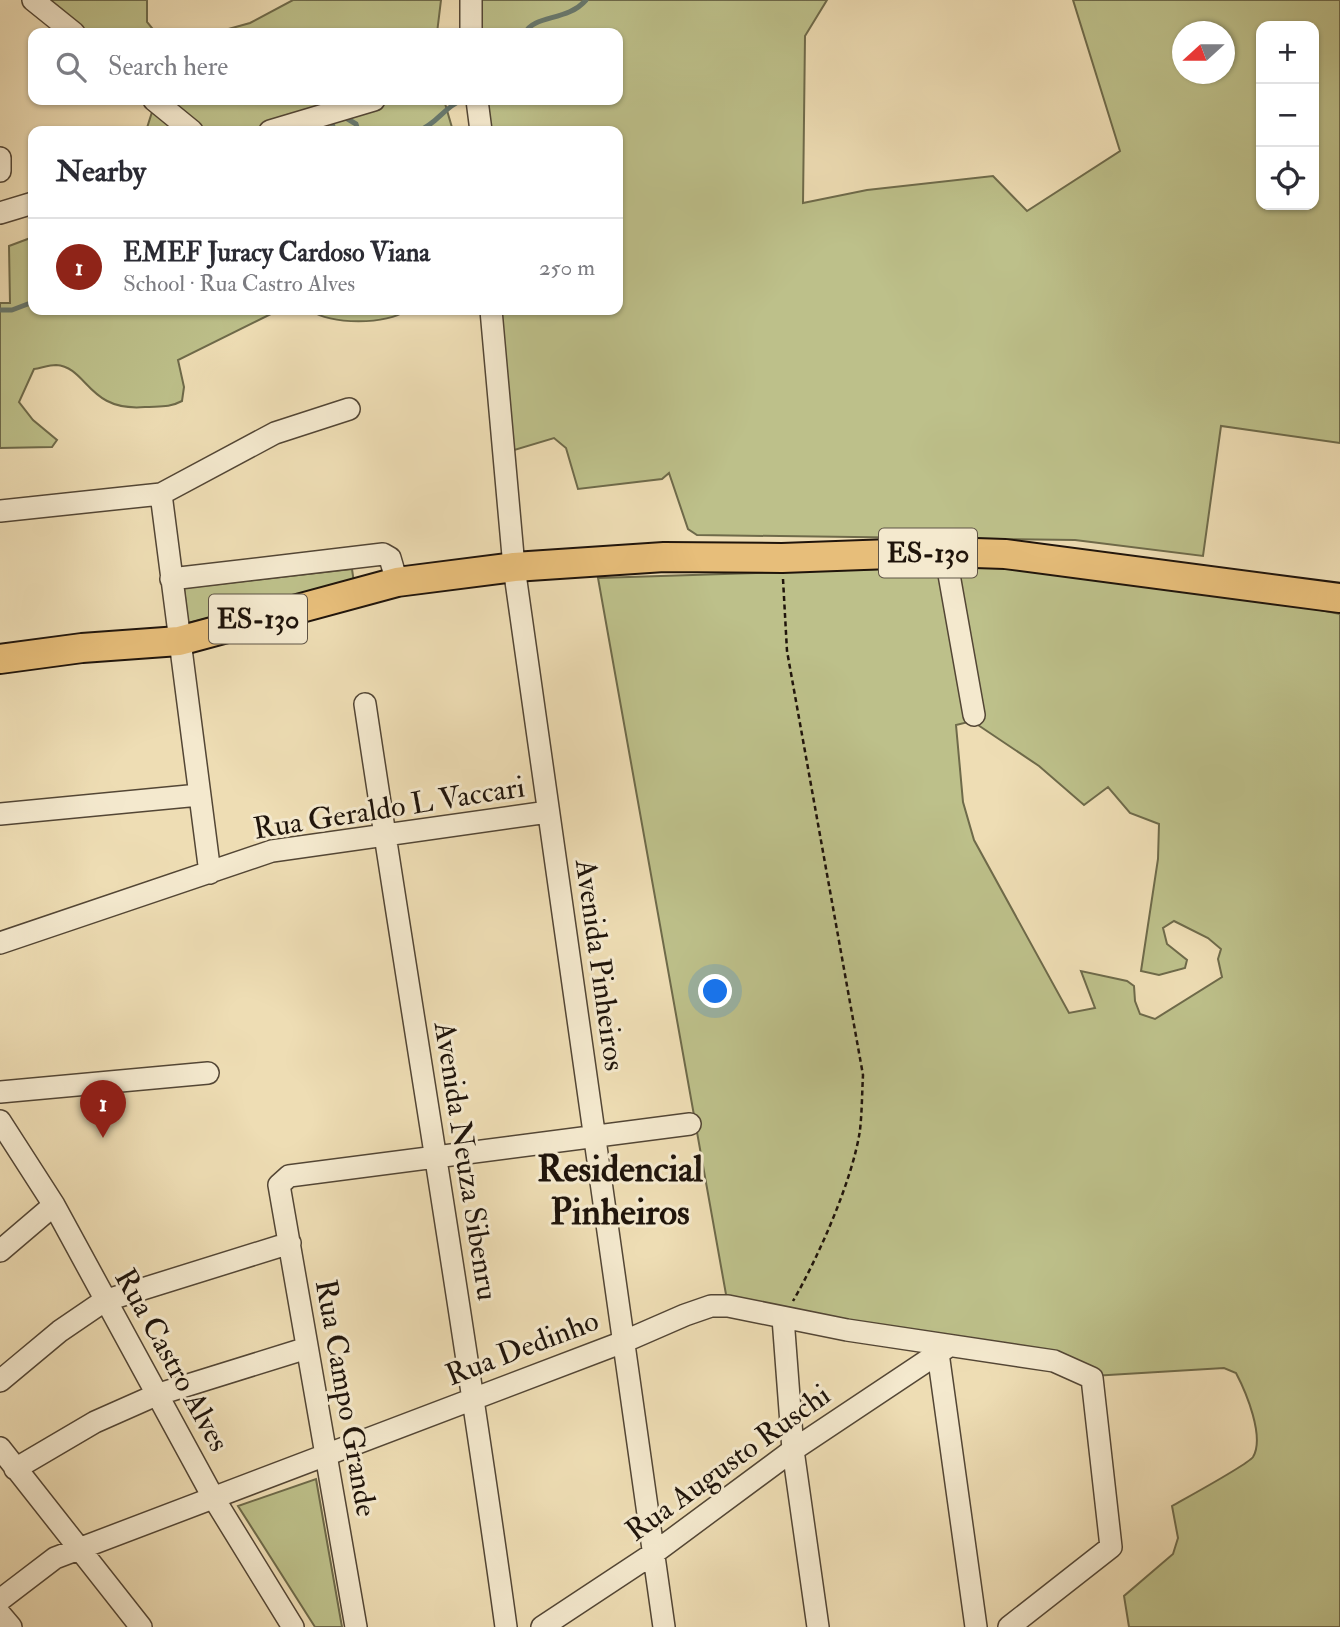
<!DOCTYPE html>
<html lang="en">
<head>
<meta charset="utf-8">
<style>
  body { margin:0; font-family:"IM FELL Double Pica",serif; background:#f7f7f7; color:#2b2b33 }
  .controls { position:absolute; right:21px; top:21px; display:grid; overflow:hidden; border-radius:14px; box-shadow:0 2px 5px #0004 }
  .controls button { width:63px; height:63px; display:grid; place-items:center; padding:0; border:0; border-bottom:2px solid #e1e1e2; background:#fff; color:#2b2b33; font:35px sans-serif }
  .compass { position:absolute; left:1172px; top:21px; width:63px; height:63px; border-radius:50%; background:#fff; box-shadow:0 2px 5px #0004; rotate:249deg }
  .you { position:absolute; left:716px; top:992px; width:24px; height:24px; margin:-18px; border:5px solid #fff; border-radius:50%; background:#1a73e8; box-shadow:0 0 0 10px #1a73e833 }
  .badge { display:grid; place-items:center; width:46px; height:46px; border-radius:50%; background:#8f2418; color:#fff; font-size:23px; font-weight:700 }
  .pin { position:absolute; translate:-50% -58px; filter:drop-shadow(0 2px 4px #0008) }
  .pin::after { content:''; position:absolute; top:37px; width:24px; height:21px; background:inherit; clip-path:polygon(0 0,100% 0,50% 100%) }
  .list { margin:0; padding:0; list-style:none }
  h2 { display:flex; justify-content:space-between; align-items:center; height:91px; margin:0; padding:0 28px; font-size:30px }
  h2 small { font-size:23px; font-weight:400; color:#7c7c81 }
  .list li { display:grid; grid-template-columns:46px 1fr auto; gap:21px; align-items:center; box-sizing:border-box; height:98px; padding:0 28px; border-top:2px solid #e1e1e2 }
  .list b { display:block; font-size:26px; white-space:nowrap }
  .list p { margin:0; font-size:23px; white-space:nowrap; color:#7c7c81 }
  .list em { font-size:23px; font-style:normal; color:#7c7c81 }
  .icon { flex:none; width:38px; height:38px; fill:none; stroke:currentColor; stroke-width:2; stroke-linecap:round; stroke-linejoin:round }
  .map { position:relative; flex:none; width:1340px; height:1627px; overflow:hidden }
  .search { position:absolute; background:#fff; box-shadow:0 2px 5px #0004; left:28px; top:28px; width:595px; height:77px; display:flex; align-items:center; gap:18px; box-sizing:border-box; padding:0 24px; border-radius:14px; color:#7c7c81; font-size:26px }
  .panel { position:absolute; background:#fff; box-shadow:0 2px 5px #0004; left:28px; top:126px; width:595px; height:189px; border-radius:14px }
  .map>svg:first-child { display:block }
  .green { fill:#bdc08a; stroke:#6e6a4a; stroke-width:2; fill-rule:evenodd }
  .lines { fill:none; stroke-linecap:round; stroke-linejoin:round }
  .stream { stroke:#68786d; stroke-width:5 }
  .minor-casing { stroke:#534635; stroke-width:24 }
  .major-casing { stroke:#1f140b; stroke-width:32 }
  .path { stroke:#1f140b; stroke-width:2.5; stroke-dasharray:5 3.5; stroke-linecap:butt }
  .minor { stroke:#f4e9ce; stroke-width:21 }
  .major { stroke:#e7be7a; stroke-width:28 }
  .labels { text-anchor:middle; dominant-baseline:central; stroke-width:6; stroke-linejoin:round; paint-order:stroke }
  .shield { fill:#f4e9ce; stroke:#5f5446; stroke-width:2 }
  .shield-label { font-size:28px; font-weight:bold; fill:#1f140b }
  .street-label { font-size:30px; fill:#1f140b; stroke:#f4e9ce }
  .district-label { font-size:37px; font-weight:bold; fill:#1f140b; stroke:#f4e9ce }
</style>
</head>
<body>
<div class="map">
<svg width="1340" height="1627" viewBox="0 0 1340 1627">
  <rect width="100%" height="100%" fill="#eeddb4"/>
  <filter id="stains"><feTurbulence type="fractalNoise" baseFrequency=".00286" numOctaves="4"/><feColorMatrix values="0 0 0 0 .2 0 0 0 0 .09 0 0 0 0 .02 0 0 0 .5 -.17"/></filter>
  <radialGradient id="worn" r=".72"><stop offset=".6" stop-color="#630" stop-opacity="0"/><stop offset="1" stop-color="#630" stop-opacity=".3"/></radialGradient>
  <path class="green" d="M43,0H147V22L156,33H82Z
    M293,0H441L437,33H214L250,23Z
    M477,0H827L805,36L803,203L867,190L993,176L1027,211L1120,151L1073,0H1340V443L1221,426L1203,556L1075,540L697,535L688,529L669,473L662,479L578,489L566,448L554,438L511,451L494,310H618V131H488L474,100H618V33H475ZM1261,26H1314V205H1261ZM1182,32H1224V74H1182Z
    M146,100H444L453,131H146L152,112Z
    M33,237V310H279L178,360L184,387L182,401C169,408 159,406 145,407C87,412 88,367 56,365C49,365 41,368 34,369L19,402L33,420L57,440L52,447L0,448V303H10L9,246Z
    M309,310H408C384,325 333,325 309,310Z
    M949,560L1132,572L1340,614V1627H1129L1124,1596L1173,1554L1178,1538L1172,1506C1186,1498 1247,1465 1253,1457C1265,1437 1246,1392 1236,1373L1224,1368L1092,1376L727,1300L598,578L941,567ZM972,721L1039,766L1084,805L1108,787L1130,813L1159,824L1158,859L1141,971L1159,975L1185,968L1187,960L1167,944L1163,928L1174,921L1208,938L1221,949L1218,959L1222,977L1155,1019L1140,1014L1135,1001L1134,986L1127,981L1081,971L1095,1008L1069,1013L974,840L963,802L956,725Z
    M352,569L354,583L188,623L184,588Z
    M316,1479L342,1627H315L238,1506Z"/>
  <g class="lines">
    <path class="stream" d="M525,33C535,14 567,22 586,0
      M346,118L356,124L358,131
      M334,131L332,122L337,119
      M418,131C437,124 444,107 462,100
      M0,310H12L33,302"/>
    <defs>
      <path id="minor" d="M33,0L74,33
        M471,0V33
        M154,100L192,131
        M477,100L481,131
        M270,131L374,100
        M0,158V171
        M0,213L33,203
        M491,310L514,567L664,1627
        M161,494L210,873
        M0,511L161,494L275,433L349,409
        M945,552L974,715
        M171,579L383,554L390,558L397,582
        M365,704C411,1012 464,1319 506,1627
        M0,814L199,795
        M0,943L272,851L548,812
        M0,1092L208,1073
        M0,1121L54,1205L213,1497L293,1627
        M0,1251L54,1205
        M783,1318L793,1450L818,1627
        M938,1353L976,1627
        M0,1381L60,1331L104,1301L290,1243
        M0,1448L141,1627
        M15,1469L95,1422L156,1395L307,1348
        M0,1600L55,1558L623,1342L685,1315L711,1306H728L847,1330L1054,1361L1092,1378L1111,1547L1009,1627
        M0,1614L11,1627
        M356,1627L279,1185L289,1176L690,1124
        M542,1627L654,1553L793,1450L949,1346"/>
      <path id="major" d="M0,659L82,648L179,641L397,582L514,567L664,557L782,558L945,552L1005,554L1340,598"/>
    </defs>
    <use href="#minor" class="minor-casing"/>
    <use href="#major" class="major-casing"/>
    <path class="path" d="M783,579L787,651L863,1075C862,1093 862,1112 860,1130C853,1179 818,1258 793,1301"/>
    <use href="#minor" class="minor"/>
    <use href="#major" class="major"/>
  </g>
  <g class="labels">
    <g class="shield">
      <rect x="879" y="528.5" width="98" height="49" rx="5"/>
      <rect x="209" y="594.5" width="98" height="49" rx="5"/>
    </g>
    <g class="shield-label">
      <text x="928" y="553">ES-130</text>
      <text x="258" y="619">ES-130</text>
    </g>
    <g class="street-label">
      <text transform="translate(389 808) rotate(-9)">Rua Geraldo L Vaccari</text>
      <text transform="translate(600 965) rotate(82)">Avenida Pinheiros</text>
      <text transform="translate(466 1161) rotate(81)">Avenida Neuza Sibenru</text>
      <text transform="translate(522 1348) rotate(-21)">Rua Dedinho</text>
      <text transform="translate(172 1360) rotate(61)">Rua Castro Alves</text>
      <text transform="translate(346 1398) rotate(80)">Rua Campo Grande</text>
      <text transform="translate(728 1463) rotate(-36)">Rua Augusto Ruschi</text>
    </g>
    <g class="district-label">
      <text x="620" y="1169">Residencial<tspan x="620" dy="43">Pinheiros</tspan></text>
    </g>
  </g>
  <rect width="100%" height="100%" filter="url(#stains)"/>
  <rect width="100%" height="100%" fill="url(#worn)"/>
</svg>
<div class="controls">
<button>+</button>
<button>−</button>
<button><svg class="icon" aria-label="locate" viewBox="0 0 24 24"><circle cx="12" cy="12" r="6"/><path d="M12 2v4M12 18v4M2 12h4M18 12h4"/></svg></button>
</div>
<svg class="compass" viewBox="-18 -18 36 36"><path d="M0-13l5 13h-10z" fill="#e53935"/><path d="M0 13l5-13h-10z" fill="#7c7c81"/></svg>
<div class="you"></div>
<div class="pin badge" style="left:103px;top:1138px">1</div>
<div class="search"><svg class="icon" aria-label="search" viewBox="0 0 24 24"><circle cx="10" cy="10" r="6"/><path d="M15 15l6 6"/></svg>Search here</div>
<section class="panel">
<h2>Nearby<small></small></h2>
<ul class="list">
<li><span class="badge">1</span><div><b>EMEF Juracy Cardoso Viana</b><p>School · Rua Castro Alves</p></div><em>250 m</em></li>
</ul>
</section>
</div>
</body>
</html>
